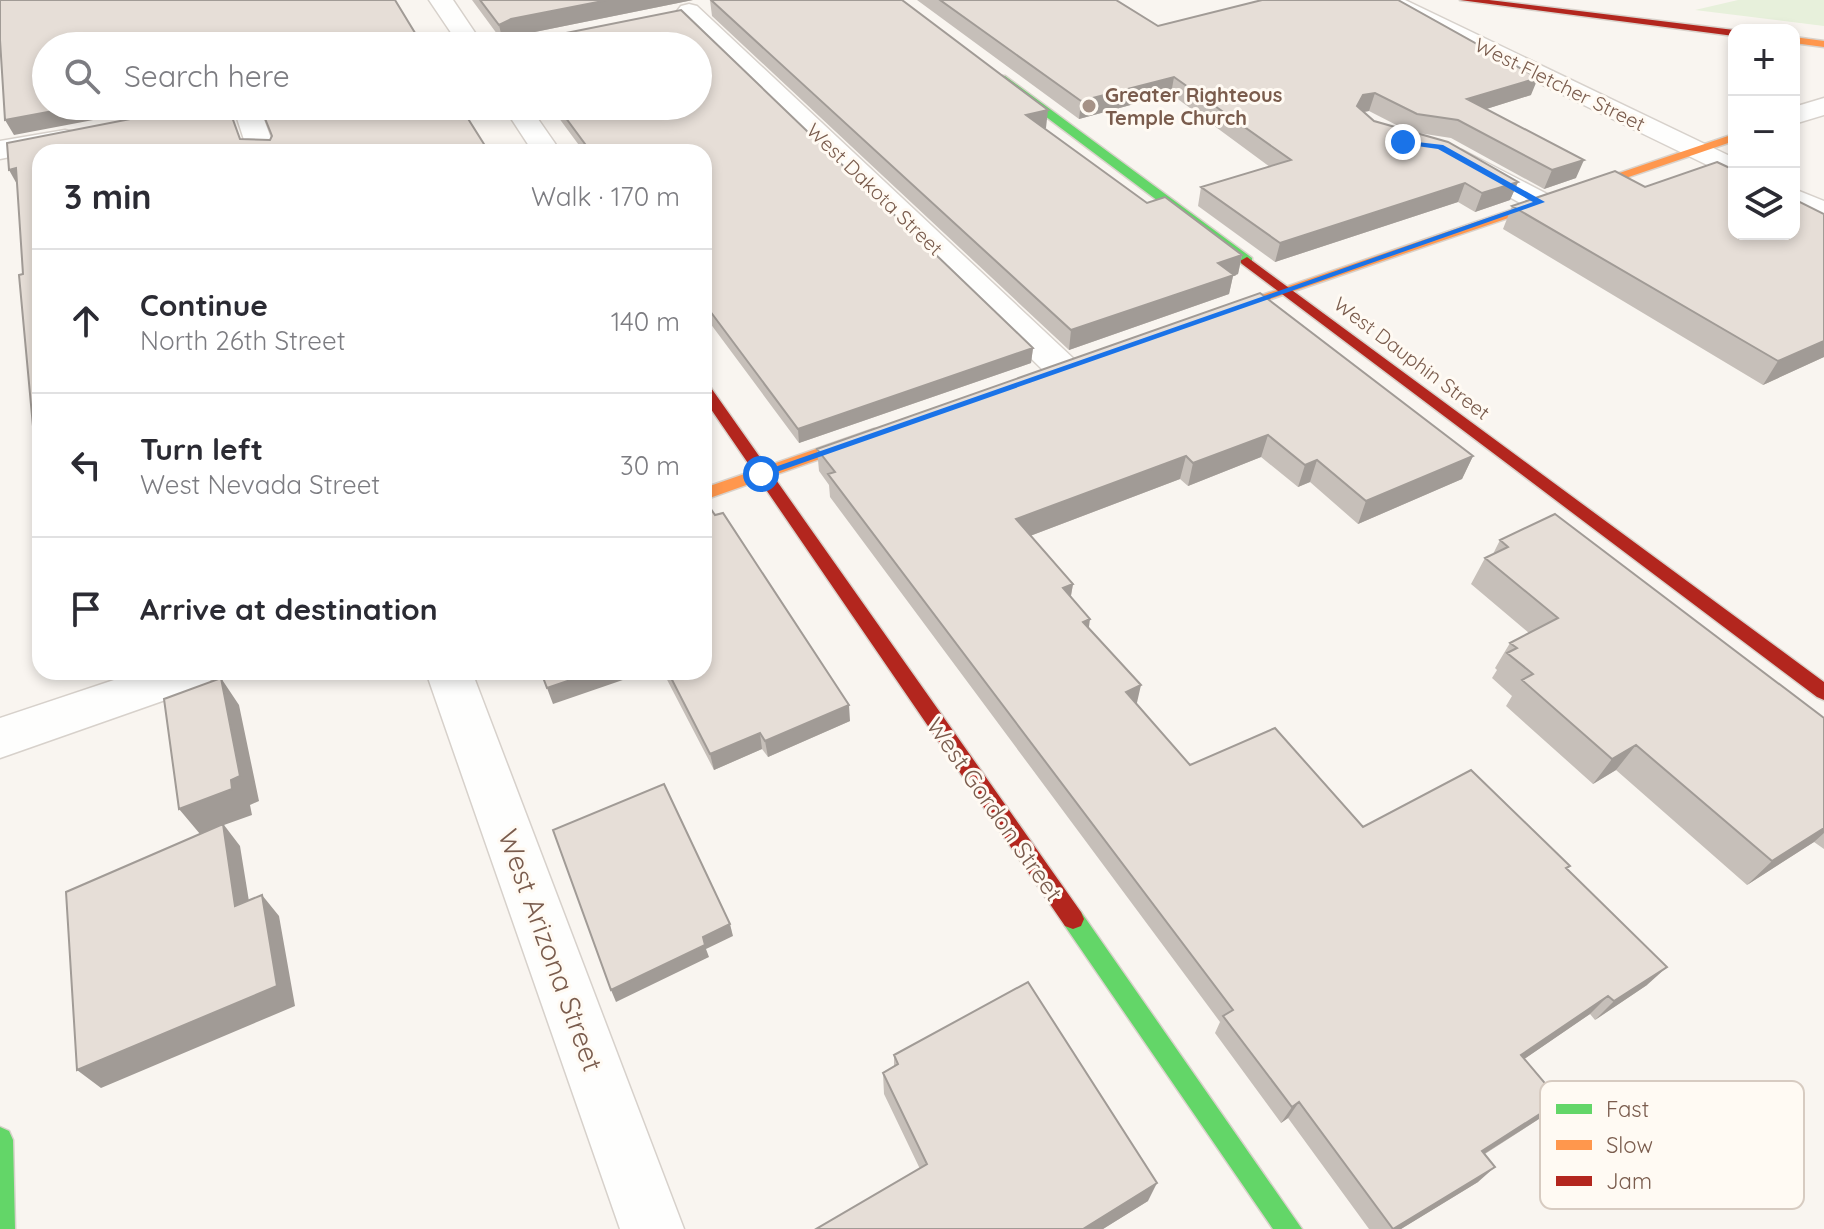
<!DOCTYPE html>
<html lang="en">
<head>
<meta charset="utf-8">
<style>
  body { margin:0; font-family:Quicksand,sans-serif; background:#f2f2f3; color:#2b2b33 }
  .controls { position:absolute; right:24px; top:24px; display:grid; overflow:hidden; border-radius:16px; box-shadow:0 4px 12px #0003 }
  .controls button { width:72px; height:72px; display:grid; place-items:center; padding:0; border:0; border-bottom:2px solid #e1e1e2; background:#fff; color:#2b2b33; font:40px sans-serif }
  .stop { position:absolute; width:24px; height:24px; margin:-18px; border:6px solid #1a73e8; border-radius:50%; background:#fff }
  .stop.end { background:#1a73e8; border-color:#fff; box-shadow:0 2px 8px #0008 }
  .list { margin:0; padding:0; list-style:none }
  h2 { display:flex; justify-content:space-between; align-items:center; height:104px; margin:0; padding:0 32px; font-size:34px }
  h2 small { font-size:26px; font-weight:400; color:#7c7c81 }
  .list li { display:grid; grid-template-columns:52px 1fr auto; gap:24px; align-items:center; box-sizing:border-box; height:144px; padding:0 32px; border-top:2px solid #e1e1e2 }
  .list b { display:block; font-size:30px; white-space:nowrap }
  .list p { margin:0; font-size:26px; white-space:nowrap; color:#7c7c81 }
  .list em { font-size:26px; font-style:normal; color:#7c7c81 }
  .icon { flex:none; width:44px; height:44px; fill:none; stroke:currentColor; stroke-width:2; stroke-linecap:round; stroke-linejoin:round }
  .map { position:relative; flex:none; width:1824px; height:1229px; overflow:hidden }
  .search { position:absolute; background:#fff; box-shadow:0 4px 12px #0003; left:32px; top:32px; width:680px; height:88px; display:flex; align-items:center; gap:20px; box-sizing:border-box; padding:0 28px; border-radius:44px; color:#7c7c81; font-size:30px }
  .panel { position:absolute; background:#fff; box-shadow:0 4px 12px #0003; left:32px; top:144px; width:680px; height:536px; border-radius:24px }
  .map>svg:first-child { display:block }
  .green { fill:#e7f0db }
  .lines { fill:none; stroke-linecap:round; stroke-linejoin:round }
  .street-casing { stroke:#d7d1cb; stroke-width:3 }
  .fast-casing { stroke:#d9d2cb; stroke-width:3 }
  .slow-casing { stroke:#d9d2cb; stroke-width:3 }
  .jam-casing { stroke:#d9d2cb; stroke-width:3 }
  .street { fill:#fefefd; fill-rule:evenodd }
  .fast { fill:#63d668; fill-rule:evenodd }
  .slow { fill:#ff974d; fill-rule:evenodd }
  .jam { fill:#b3261e; fill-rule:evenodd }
  .wall { fill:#c6bfb9; fill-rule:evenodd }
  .shaded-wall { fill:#a19b96 }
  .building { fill:#e6ded7; stroke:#a19b96; stroke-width:2 }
  .route { fill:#1a73e8 }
  .poi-dot { fill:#a69286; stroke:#fffaf3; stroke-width:3 }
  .labels { text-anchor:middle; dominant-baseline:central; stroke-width:6; stroke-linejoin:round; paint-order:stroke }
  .far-street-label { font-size:20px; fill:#7a5c4d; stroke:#fffaf3 }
  .far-poi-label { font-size:20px; font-weight:bold; fill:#7a5c4d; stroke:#fffaf3; text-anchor:start }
  .street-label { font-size:24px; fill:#7a5c4d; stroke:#fffaf3 }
  .near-street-label { font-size:28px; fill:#7a5c4d; stroke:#fffaf3 }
  .key { fill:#fffaf3; stroke:#d7cbc1; stroke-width:2 }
  .key-label { font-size:22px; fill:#7a5c4d }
</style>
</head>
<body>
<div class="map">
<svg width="1824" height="1229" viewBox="0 0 1824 1229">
  <rect width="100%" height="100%" fill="#f9f5f0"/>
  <path class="green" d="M1738,0H1824V26L1695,10Z"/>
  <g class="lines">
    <defs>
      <path id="street" d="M429,0H453L484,46H460Z
        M1374,0H1405L1734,158V178L1378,5Z
        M689,4L697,6L1075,360L1080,368L1075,376L1062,379L1049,376L681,16L677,11L681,6Z
        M1824,98V115L1794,124V107Z
        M233,106H259L276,152H248Z
        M503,106H529L561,152H533Z
        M65,130L75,132L79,138L75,144L0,159V141Z
        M1462,150L1551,196L1555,202L1551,208L1540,211L1529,208L1452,165L1448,159L1452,153Z
        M1794,189L1824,201V222L1794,210Z
        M138,672H215L208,685L0,758V718Z
        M426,672H472L684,1229H620Z"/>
      <path id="fast" d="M997,76H1005L1252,258V264H1242L997,80Z
        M1073,909L1081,912L1302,1229H1273L1065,926L1062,919L1065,912Z
        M0,1127L9,1131L13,1140L15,1229H0Z"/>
      <path id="slow" d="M1794,37L1824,41V47L1794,43Z
        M1734,134V141L1268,300L1263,301L1256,297Z
        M874,429L879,430L882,434L879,438L704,500V488Z"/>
      <path id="jam" d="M1460,0H1489L1734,30V36Z
        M1247,257L1824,682V700L1817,697L1242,264L1240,261Z
        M704,383L709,385L1081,912L1084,919L1081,926L1073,929L1065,926L704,399Z"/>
    </defs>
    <use href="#street" class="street-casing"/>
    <use href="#fast" class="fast-casing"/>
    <use href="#slow" class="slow-casing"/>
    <use href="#jam" class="jam-casing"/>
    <use href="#street" class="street"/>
    <use href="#fast" class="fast"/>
    <use href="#slow" class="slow"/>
    <use href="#jam" class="jam"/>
  </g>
  <path class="wall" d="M472,0H693L515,36H551L681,10L1033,348L1031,363L799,443L704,315V152H584L550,106H698V46H508L506,40L503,42Z
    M710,0L1046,128H1044L1147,203L1242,255L1238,274L1233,276L1229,294L1069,350L712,16Z
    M917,0H1116L1158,26L1531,95L1486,109L1576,178L1544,189L1451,138L1412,132L1518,182L1510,200L1475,212L1458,202L1275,262L1198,206L1201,187L1270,167L1171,94L1079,119ZM1369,111L1410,132L1374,121L1364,112Z
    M1645,187L1824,214V357L1763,385L1503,229L1512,206Z
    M1260,293L1473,456L1462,479L1358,524L1310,482L1298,487L1261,457L1188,486L1180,479L1030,536L1073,584L1071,596L1089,628L1136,704L1190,765L1363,827L1570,866L1567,869L1647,985L1595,1020L1590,1014L1524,1059L1560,1101L1542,1117L1485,1154L1478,1182L1401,1229H1369L1288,1118L1281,1123L1215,1033L1220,1022L830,497L829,485L819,471L817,449Z
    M1500,540L1824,718V849L1814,842L1747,885L1616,770L1593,784L1506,706L1512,696L1492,678L1497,670L1495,668L1510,643L1529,633L1471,584L1485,558L1493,554Z
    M663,672H704L850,721L768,757L762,749L714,770Z
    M894,1055L1148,1201L1103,1229H816L920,1169L884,1094L883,1073L894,1066Z"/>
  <path class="shaded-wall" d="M608,0H693L515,36H505L506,40L503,42L499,25L511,19Z
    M1174,77L1171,94L1079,119L1081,101Z
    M1538,78L1531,95L1461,117L1467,99Z
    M1375,93L1369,111L1357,113V106L1363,95Z
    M80,106H167L14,135L5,120Z
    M1048,110L1046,128L1025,134L1026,115Z
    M1584,160L1576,178L1544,189L1552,170Z
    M16,168L18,186L9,170Z
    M1518,182L1510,200L1475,212L1482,193Z
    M1465,183L1458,202L1275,262L1280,243Z
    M1242,255L1238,274L1233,276L1229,294L1069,350L1071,330L1218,263Z
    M1824,341V357L1763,385L1778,361Z
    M1033,348L1031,363L799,443L798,429Z
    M1268,435L1261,457L1188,486L1193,463Z
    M1186,456L1180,479L1014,542L1016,519Z
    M1473,456L1462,479L1358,524L1366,501Z
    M1317,460L1310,482L1298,487L1305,465Z
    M1073,584L1069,606L1063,588Z
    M1090,619L1087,641L1083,622Z
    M594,672H646L553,704L547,688Z
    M221,678L239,705L259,801L250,805L252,815L224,825L240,846L253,926L235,906L200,834L179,809Z
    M1141,685L1136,707L1126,692Z
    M849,705L850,721L768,757L765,741Z
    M760,733L762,749L714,770L710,754Z
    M1636,745L1616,770L1593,784L1612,759Z
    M1824,828V833L1814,842L1747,885L1772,861Z
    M262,895L279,916L295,1006L101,1088L77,1070Z
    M730,924L733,936L706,949L709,957L616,1002L611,990L703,937Z
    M1667,967L1647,985L1595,1020L1614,1001Z
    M1608,996L1590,1014L1504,1073L1521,1055Z
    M1560,1101L1542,1117L1465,1166L1482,1151Z
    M1299,1102L1288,1118L1281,1123L1292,1107Z
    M1495,1167L1478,1182L1401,1229H1393Z
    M1157,1183L1148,1201L1103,1229H1083Z"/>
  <path class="building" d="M0,0H395L423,46H46V106H80L5,120L0,40Z
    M480,0H608L511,19L499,25Z
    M711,0H902L1048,110L1026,115L1147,203L1165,197L1242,255L1218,263L1234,275L1071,330Z
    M940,0H1116L1158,26L1262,0H1398L1538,78L1467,99L1584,160L1552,170L1458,120L1417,114L1375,93L1363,95L1357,106L1374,121L1448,142L1518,182L1482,193L1465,183L1280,243L1201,187L1291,160L1174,77L1081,101Z
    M681,10L1033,348L798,429L704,303V152H591L557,106H698V46H512L505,36H551Z
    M197,106H228L240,139L270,140L272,136L260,106H460L489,152H40V502L19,275L23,274L16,168L9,170L7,143Z
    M1717,162L1734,170V234H1794V199L1824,214V341L1778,361L1512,206L1615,171L1645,187Z
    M1260,293L1473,456L1366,501L1317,460L1305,465L1268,435L1193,463L1186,456L1016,519L1073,584L1063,588L1090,619L1083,622L1141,685L1126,692L1190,765L1275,728L1363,827L1471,770L1570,866L1566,868L1667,967L1614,1001L1608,996L1521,1055L1560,1101L1482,1151L1495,1167L1393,1229L1299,1102L1292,1107L1223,1016L1233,1010L828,474L835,472L817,449Z
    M704,499L715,515L723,513L849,705L765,741L760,733L710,754L668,672H704Z
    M1555,514L1824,718V828L1772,861L1636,745L1612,759L1522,680L1533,674L1507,653L1517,648L1510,643L1558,618L1485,558L1508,547L1500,540Z
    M541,672H594L547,688Z
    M221,678L240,776L231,780L232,789L179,809L164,699Z
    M664,784L730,924L703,937L705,945L611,990L553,830Z
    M223,824L235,906L262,895L277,986L77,1070L66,892Z
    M1028,982L1157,1183L1083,1229H816L927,1164L883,1073L898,1064L894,1055Z"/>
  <path class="route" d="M1400,140L1443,145L1545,202L765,476L755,474L1533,202L1438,149L1403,144Z"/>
  <circle class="poi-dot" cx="1089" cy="106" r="8"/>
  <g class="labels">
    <g class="far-street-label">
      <text transform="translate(1560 84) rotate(26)">West Fletcher Street</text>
      <text transform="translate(875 189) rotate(44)">West Dakota Street</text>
      <text transform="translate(1412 358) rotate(37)">West Dauphin Street</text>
    </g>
    <g class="far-poi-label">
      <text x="1105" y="94">Greater Righteous<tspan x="1105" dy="23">Temple Church</tspan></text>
    </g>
    <g class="street-label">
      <text transform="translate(995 809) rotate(55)">West Gordon Street</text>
    </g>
    <g class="near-street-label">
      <text transform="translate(551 950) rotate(70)">West Arizona Street</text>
    </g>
  </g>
  <rect x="1540" y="1081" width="264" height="128" rx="12" class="key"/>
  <rect x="1556" y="1104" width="36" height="10" fill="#63d668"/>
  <rect x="1556" y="1140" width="36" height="10" fill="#ff974d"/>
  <rect x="1556" y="1176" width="36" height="10" fill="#b3261e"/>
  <g class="key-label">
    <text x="1606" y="1117">Fast</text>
    <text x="1606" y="1153">Slow</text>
    <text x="1606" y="1189">Jam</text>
  </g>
</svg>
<div class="controls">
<button>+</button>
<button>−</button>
<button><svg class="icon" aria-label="layers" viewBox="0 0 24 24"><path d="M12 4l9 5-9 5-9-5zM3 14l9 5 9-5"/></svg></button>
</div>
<div class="stop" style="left:761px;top:474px"></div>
<div class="stop end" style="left:1403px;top:142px"></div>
<div class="search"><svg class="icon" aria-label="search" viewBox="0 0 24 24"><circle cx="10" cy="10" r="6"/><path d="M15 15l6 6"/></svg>Search here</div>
<section class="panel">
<h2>3 min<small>Walk · 170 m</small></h2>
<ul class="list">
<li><svg class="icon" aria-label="ahead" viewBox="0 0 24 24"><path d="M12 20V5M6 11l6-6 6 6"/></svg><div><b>Continue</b><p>North 26th Street</p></div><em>140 m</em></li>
<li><svg class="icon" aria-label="left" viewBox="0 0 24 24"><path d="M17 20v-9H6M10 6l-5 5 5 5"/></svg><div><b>Turn left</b><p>West Nevada Street</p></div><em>30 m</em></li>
<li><svg class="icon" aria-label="arrive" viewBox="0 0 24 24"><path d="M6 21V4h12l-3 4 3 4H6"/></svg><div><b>Arrive at destination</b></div></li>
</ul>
</section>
</div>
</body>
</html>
